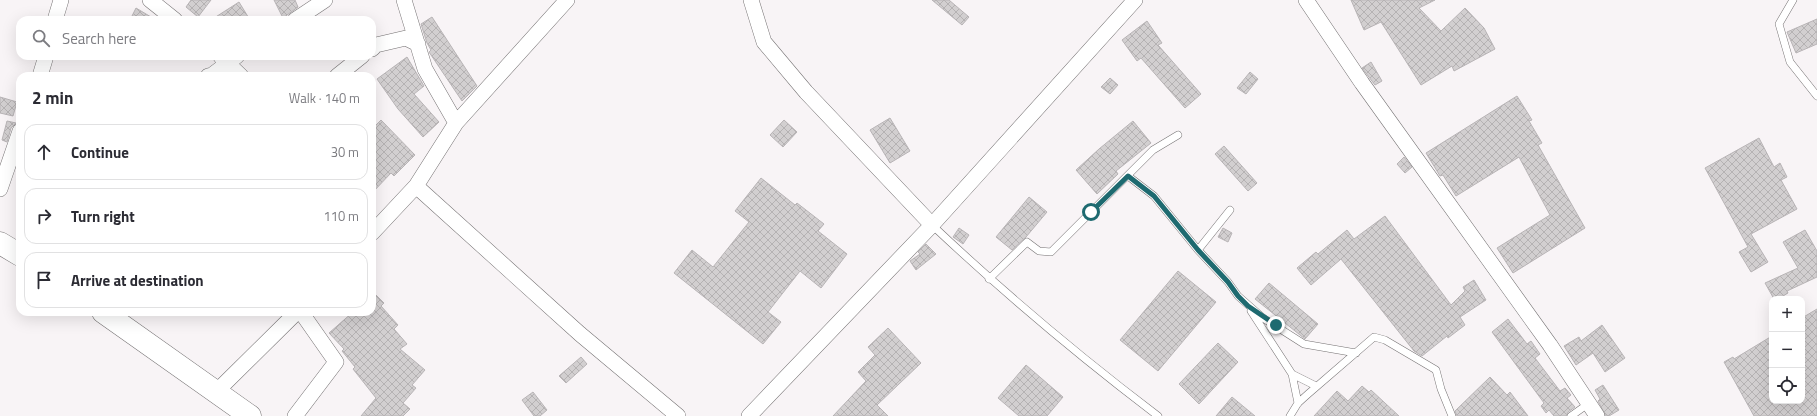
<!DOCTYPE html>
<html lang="en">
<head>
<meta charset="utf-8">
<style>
  body { margin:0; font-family:"Titillium Web",sans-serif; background:#f2f2f3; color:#2b2b33 }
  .controls { position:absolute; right:12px; bottom:12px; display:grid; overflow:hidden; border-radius:8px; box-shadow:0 4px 16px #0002 }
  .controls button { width:36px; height:36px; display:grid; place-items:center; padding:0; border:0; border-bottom:1px solid #e1e1e2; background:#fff; color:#2b2b33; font:20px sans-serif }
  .stop { position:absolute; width:12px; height:12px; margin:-9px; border:3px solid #1e6a70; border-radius:50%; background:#fff }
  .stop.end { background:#1e6a70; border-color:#fff; box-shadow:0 1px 4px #0008 }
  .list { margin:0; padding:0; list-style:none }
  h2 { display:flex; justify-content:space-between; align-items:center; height:52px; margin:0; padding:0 16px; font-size:17px }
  h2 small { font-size:13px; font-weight:400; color:#7c7c81 }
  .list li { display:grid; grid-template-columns:26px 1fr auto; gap:12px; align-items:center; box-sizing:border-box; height:56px; margin:0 8px 8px; padding:0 8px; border:1px solid #e1e1e2; border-radius:12px }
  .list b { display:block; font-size:15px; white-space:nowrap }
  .list em { font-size:13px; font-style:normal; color:#7c7c81 }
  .icon { flex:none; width:22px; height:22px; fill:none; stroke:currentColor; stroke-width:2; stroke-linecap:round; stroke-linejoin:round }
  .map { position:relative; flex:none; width:1817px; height:416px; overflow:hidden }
  .search { position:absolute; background:#fff; box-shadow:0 4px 16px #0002; left:16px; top:16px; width:360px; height:44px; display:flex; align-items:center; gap:10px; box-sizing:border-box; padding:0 14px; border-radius:12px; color:#7c7c81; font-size:15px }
  .panel { position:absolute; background:#fff; box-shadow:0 4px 16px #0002; left:16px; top:72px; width:360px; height:244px; border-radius:12px }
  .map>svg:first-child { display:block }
  .building { fill:url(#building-cross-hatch); stroke:#b8b4b6 }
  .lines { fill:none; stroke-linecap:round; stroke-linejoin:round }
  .service-casing { stroke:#757273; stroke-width:8 }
  .minor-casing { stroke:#757273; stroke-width:16 }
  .primary-casing { stroke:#757273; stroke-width:23 }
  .service { stroke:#fff; stroke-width:7 }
  .minor { stroke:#fff; stroke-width:15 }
  .primary { stroke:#fff; stroke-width:22 }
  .route { stroke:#1e6a70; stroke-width:5 }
</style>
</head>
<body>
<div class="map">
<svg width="1817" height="416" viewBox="0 0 1817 416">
  <defs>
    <pattern id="building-cross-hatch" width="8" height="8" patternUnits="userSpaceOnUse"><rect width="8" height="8" fill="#d2cfd0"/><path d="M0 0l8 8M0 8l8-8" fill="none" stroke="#b5b2b3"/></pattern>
  </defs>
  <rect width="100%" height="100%" fill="#f8f4f6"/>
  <path class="building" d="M191,0H211L198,17L186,7Z
    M274,0H295L298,7L283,18Z
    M932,0H949L969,17L962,25Z
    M1351,0H1435L1419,8L1441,31L1465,8L1484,28L1495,49L1454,71L1452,66L1421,85L1381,22L1364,30Z
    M239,2L250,20H211Z
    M136,8L156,20H130Z
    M432,17L477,86L462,101L429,52L431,50L427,43L421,24Z
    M1817,19V44L1796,53L1787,32Z
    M1147,21L1162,43L1158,45L1201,94L1185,108L1141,58L1137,61L1122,40Z
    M407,57L424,86L414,94L439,122L423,137L398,109L377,79Z
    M1371,62L1382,81L1375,85L1362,68Z
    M1250,72L1258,79L1246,94L1237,88Z
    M1110,78L1118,85L1110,94L1101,87Z
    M1517,96L1532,120L1529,121L1542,143L1538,145L1585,228L1513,273L1497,248L1550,215L1519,157L1456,196L1443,175L1440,176L1426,153Z
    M0,97L17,102L13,116L0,113Z
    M890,118L910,151L890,163L870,130Z
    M381,120L415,155L394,176L391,173L372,193V129Z
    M784,120L797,132L783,147L770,135Z
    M7,121L16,123L11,128L7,142L2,140Z
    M1133,121L1151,143L1116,171L1118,174L1097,194L1076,170L1099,149Z
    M1759,138L1774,167L1780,163L1787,177L1781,180L1797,209L1751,234L1768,262L1751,272L1739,252L1748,247L1705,168Z
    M1224,146L1257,183L1248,191L1215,154Z
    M1404,157L1412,167L1405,173L1397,164Z
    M761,178L795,205L797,203L824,224L818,231L847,254L821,288L800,271L768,312L781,322L763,344L674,273L692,250L713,267L749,222L735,211Z
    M1029,197L1047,212L1026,237L1012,250L996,237Z
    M1385,216L1451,305L1465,291L1463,287L1474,280L1486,300L1460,317L1465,325L1448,338L1447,336L1422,356L1414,351L1341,259L1311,285L1297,268L1316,252L1318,254L1347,230L1354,239Z
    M959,228L969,235L963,244L953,237Z
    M1223,228L1232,233L1228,242L1218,237Z
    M1805,230L1817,251V277L1787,291L1788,293L1778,299H1774L1765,283L1798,268L1783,242Z
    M926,244L936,254L916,270L910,261L920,254L918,252Z
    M1178,271L1216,302L1158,371L1120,340Z
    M1269,283L1318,324L1305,339L1255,299Z
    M372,291L384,303L381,306L398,325L394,329L407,344L400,349L425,370L412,385L416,388L403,403L410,409L403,416H361L376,398L353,369L355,367L342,351L344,349L329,333L353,312H372Z
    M1817,309V416H1754L1724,362L1733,357L1734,359L1772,336V401H1802V318Z
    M1508,319L1527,344L1531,341L1540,354L1535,358L1560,391L1565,388L1571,395L1567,398L1575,407L1568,412L1566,416H1554L1549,410L1546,413L1541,406L1544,403L1492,332Z
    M1602,325L1625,358L1605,372L1593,353L1576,365L1564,346L1579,337L1581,341Z
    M888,328L921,363L877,405L888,416H833L866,381L858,372L875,355L868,347Z
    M1218,343L1238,362L1199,404L1179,384Z
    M581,357L587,364L566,383L559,376Z
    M1026,365L1063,397L1047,416H1019L998,398Z
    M1490,377L1507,395L1510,392L1528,416H1457L1455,411Z
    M1603,385L1619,410L1609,416H1606L1598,401L1600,399L1595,390Z
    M1362,386L1369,392L1371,390L1399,416H1314L1337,391L1348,401Z
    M533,392L547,410L540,416H534L522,400Z
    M1232,397L1255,416H1216Z"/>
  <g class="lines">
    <defs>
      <path id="service" d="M1793,0L1779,24L1790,62L1817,96
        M1128,176L1154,196L1198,250L1228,282L1238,296L1263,318L1304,344L1356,353
        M932,225C1004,293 1079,356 1158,416
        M1198,250L1230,210
        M989,279L1027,242L1039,251L1051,252L1153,150L1178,135
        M1251,311L1292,374L1298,403
        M1292,374L1316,386
        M1290,416L1298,403L1308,394L1374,337L1385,340L1436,370L1441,389L1452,416
        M1571,416L1588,404"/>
      <path id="minor" d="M150,0L175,20
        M404,0L425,69L456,123
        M567,0L456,123L416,186L580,334L678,416
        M751,0L764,42L806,92L932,225
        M1306,0L1362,83L1550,345L1597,416
        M55,20L61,0
        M295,20L325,0
        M372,49L376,45L406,38L418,44
        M221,57L241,76
        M40,76L46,56
        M208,76L212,75L237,56
        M337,76L362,56
        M0,189L20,131
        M372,233L416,186
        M216,392L297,312
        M295,416L336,362L301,312
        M749,416L932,225L1135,0"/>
      <path id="primary" d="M0,243L20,255
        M103,312L250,416"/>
    </defs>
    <use href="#service" class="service-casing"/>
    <use href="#minor" class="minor-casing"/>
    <use href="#primary" class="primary-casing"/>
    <use href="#service" class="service"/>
    <use href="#minor" class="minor"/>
    <use href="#primary" class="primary"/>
  </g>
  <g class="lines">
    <path class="route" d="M1091,212L1128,176L1154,196L1198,250L1228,282L1238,296L1248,306L1276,325"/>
  </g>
</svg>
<div class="controls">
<button>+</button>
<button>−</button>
<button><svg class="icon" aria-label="locate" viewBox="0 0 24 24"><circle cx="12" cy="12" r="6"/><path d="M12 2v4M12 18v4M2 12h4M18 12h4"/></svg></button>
</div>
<div class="stop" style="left:1091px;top:212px"></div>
<div class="stop end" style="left:1276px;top:325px"></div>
<div class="search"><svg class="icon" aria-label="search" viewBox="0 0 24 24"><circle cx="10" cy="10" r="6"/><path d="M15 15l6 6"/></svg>Search here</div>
<section class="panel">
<h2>2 min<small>Walk · 140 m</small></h2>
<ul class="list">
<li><svg class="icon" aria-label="ahead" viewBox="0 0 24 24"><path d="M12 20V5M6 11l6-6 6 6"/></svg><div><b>Continue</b></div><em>30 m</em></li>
<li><svg class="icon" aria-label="right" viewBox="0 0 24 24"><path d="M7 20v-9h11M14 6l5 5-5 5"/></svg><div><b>Turn right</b></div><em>110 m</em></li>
<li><svg class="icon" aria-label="arrive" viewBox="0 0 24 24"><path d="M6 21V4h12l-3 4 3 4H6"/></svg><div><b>Arrive at destination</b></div></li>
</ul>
</section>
</div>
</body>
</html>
